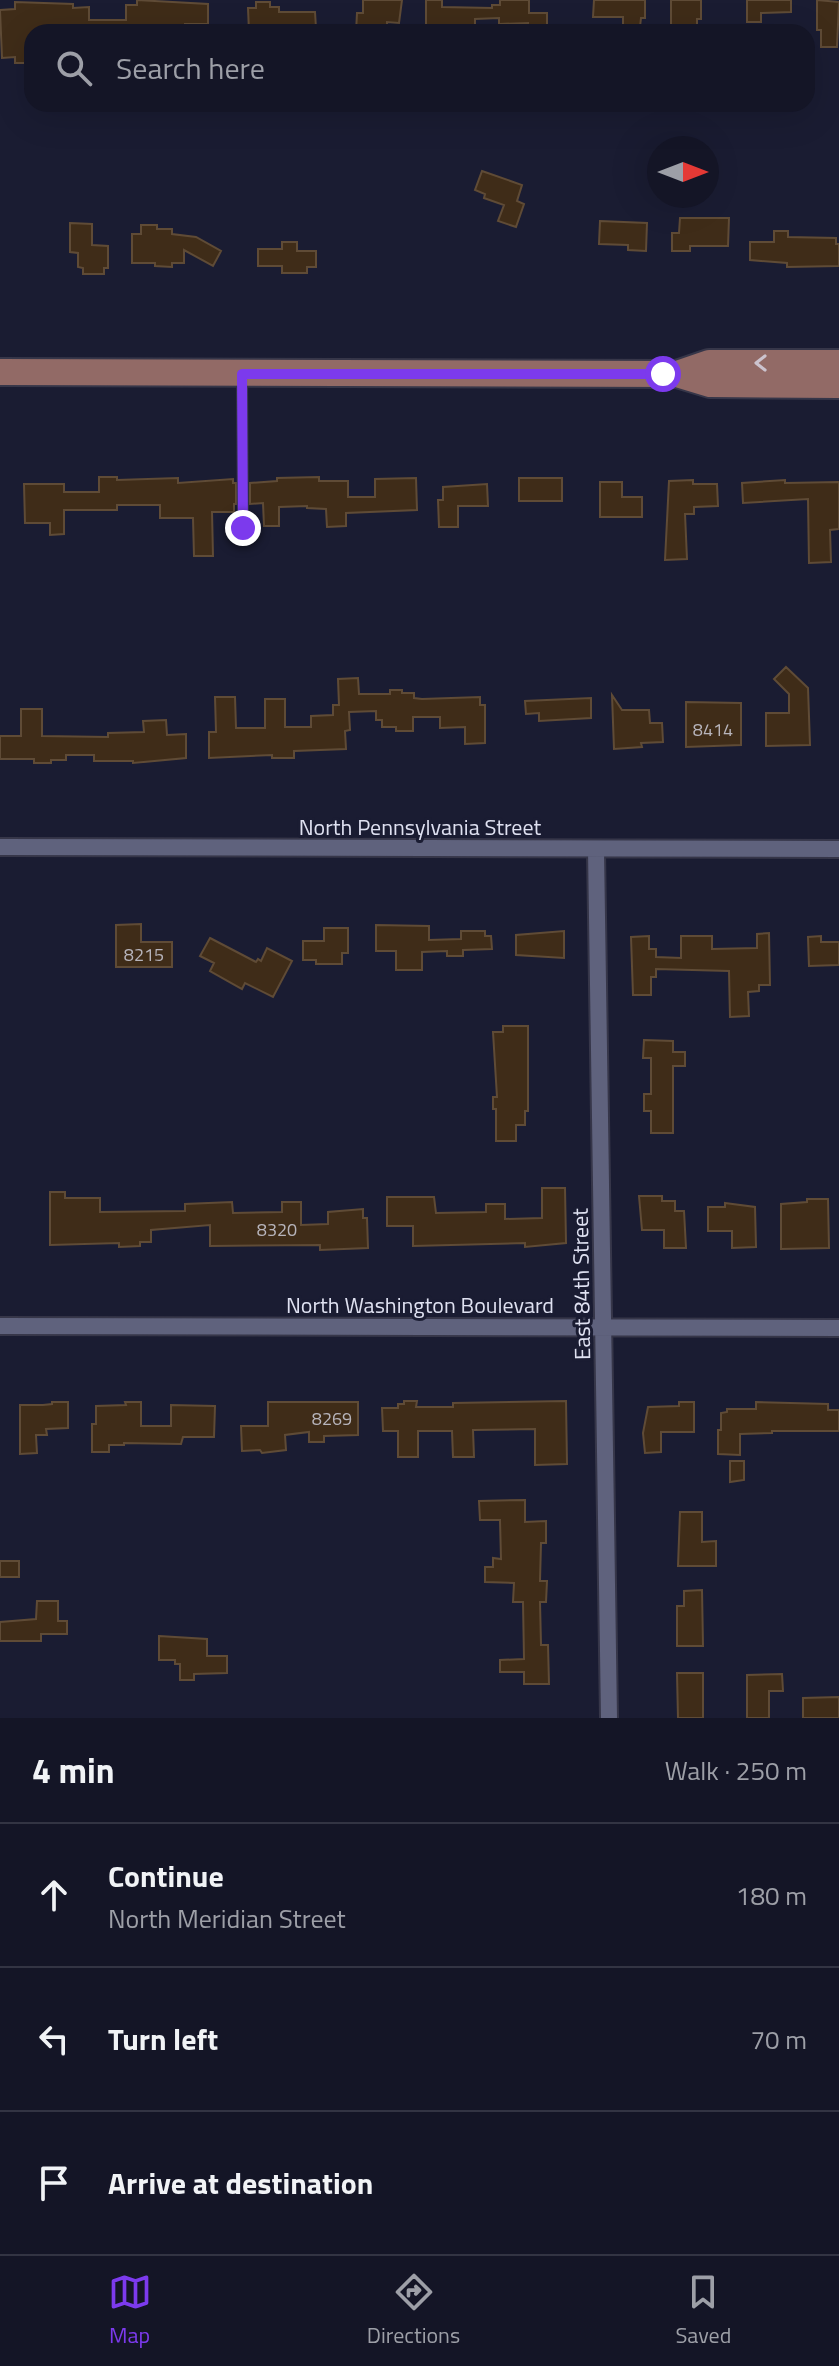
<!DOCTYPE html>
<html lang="en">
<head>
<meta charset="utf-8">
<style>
  body { margin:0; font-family:"Titillium Web",sans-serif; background:#212232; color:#f1f3f6 }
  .compass { position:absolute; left:647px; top:136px; width:72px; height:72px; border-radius:50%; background:#141526; box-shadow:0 8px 32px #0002; rotate:90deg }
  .stop { position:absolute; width:24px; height:24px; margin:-18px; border:6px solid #7c3aed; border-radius:50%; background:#fff }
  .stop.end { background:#7c3aed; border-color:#fff; box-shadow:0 2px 8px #0008 }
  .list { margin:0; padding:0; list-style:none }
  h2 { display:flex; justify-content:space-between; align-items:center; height:104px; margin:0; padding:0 32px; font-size:34px }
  h2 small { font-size:26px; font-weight:400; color:#9d9fa7 }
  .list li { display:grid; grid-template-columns:52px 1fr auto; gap:24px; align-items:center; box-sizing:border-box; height:144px; padding:0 32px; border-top:2px solid #333443 }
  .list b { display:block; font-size:30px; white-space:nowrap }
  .list p { margin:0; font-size:26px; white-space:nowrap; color:#9d9fa7 }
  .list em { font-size:26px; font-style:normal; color:#9d9fa7 }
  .icon { flex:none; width:44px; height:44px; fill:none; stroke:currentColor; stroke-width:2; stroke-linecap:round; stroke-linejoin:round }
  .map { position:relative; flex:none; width:839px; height:1718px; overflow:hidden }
  .search { position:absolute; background:#141526; box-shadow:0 8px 32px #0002; left:24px; right:24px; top:24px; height:88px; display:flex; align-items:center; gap:20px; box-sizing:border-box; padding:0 28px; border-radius:24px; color:#9d9fa7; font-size:30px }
  .sheet { height:536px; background:#141526 }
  nav { display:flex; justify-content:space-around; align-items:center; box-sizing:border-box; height:112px; border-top:2px solid #333443; background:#141526; font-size:22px; color:#9d9fa7 }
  nav a { display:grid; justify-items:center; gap:4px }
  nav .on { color:#7c3aed }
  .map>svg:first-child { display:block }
  .building { fill:#3f2c18; stroke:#5f4b36; stroke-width:2 }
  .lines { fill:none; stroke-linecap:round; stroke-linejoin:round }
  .lane-casing { stroke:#363649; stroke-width:12 }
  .street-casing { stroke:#363649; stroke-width:20 }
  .primary-casing { stroke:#363649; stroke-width:30 }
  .lane { stroke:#5f627d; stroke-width:8 }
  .street { stroke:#5f627d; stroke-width:16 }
  .primary { stroke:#926a66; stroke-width:26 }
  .oneway { stroke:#ccc3ce }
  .route { stroke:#7c3aed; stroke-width:10 }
  .labels { text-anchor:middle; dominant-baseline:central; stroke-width:6; stroke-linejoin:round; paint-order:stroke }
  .number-label { font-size:18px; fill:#b7b4bb }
  .street-label { font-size:22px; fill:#dfe1f1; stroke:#1a1c32 }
</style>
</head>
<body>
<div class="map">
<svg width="839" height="1718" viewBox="0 0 839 1718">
  <rect width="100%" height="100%" fill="#1a1c32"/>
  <path class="building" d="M137,0L208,4V24H185V32H32V63H15V57L2,58L0,10L15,9V2L73,4V8L89,7V20H126V5H137Z
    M363,0H402L399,23L387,22V28L374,27V32H356L357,13H363Z
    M426,0H442V7L492,8V5H500V0H529V13H547V29L528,30V23L499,24V18L475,19V30L426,32Z
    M594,0H645V18H641L640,27H623V17H593Z
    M671,0H701V19H697V32H671Z
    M747,0H791V12L761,13V22H747Z
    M817,0L839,2L837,47H821V30H817Z
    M256,2H270V7H279V12H315L316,28L249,32L248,8H256Z
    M482,171L522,185L517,201L524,204L516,227L498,221L504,205L484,198L485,194L475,190Z
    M680,218H729L728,246H690V251H672V233H679Z
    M600,221L647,223L646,251L628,250V245L599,244Z
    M70,223L92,224V245L108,246V268H104V274H83V268L78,267V253L70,252Z
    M141,225H157V229H172V234L196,237L221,251L213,266L184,250V263H172V267L155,266V263H132V234H141Z
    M774,231H788V237L836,238V244H839V266L787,267V263L750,260V242H774Z
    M282,242H297V251H316V267H307V273H282V266H258V249H282Z
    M99,477H117V480L178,478V483L233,479V483H236V504H234V512H212L213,556H194L193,518H160V505H117V510H64V534L50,535V523H25L24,484H64V492H99Z
    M319,477V481H348V497H375V479L416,478L417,510L346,513V526L327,527L326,509L307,508V506L279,507V526H264L263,503L250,504V483L277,481V478Z
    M519,478H562V501H519Z
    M693,480V484H717L718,506L694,507V514H685L687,559L665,560L669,481Z
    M785,480V483L839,482V529L830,530L831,562L809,563L808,499L743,503L742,483Z
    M600,482H622V497H642V517H600Z
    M487,484L488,506H458V527H439L438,500H443V487Z
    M786,667L808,688L810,745L766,746V713H789V694L774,679Z
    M358,678L359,694H390V690H402V693H414V698L422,699L480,697V705H485V743L465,744V727L440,728V717H413V731H396V727H382V720H376V711L349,712L350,730L345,731L346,749L294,751V758H272V755L209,758V732H216L215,697H235L236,728H265V699H285V727H311V716L333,715V705H339L338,679Z
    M612,695L622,710H649L650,723H662L663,742L641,743L642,747L614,749Z
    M591,698V718L539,721V713L526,714L525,701Z
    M686,702L741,703V745L686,747Z
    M21,709H42V736L108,737V733L144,732L143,721L166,720L167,735L186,734V758L133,763V761H94V755H66V760H51V763H34V759H0V736H21Z
    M141,924V942H172V967H116V925Z
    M376,925L429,926V940L461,939V931H485V936H491L492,949L463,950V956H447V951L422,952V970H396V951H376Z
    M324,928H348V953H342V964H316V960H303V941H324Z
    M564,931V958L516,955V935Z
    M769,933L770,985H759V991L748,992L749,1016L730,1017L729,971L656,969V977H651V995H633L631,937L649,936V949H656V957L681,958V936H712V949L757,948V934Z
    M821,936V942H839V965L809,966L808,937Z
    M210,938L256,962L258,959L261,961L267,948L292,961L273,997L245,983L242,989L210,971L214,963L200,956Z
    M503,1026H528V1111H525V1125H516V1141H496V1109H493V1097H497L493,1032H503Z
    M644,1040L673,1041V1052H685V1066H673V1133H651V1111H644V1094H651V1058H643Z
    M542,1188H565L566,1243L525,1247V1243L413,1246V1226H387V1197H434L436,1213L486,1212V1204H505V1219L542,1218Z
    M50,1192H65V1198H100V1212L185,1211V1204L232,1202L233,1213L282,1212V1202H301V1225L328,1224V1212L363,1209V1218H367L368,1248L320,1250V1245L210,1246V1225L151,1230V1242H140V1246L119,1247V1243L50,1245Z
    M639,1196H662V1201H675V1211H684L686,1248H664V1230H642Z
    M807,1199H828L829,1248L781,1249V1204L807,1202Z
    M725,1203L755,1207L756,1247L732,1248V1231H708V1207H725Z
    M404,1401H417L416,1407H453V1403L566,1401L567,1464L535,1465V1429L473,1430L474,1457H453L452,1431H418V1457H398V1431H383L382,1408H398V1404H404Z
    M52,1402H68V1428L46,1429L47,1435H36L37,1453L20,1454V1405H43L52,1404Z
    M125,1402H141V1426H171V1405L215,1406L214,1437H183L181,1444L124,1443V1445H109V1452H92V1424H96V1406L126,1405Z
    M268,1402H358V1435L324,1436V1442H309V1432L285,1435L286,1450L262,1453L260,1450L242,1451L241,1426H268Z
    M679,1402H694V1432H661V1452L645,1453L643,1433L648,1407L679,1406Z
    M756,1402L828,1404V1410H839V1431H772V1433L740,1434V1455L718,1454V1430H721V1413L727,1412V1409H756Z
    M730,1461H744V1480L730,1482Z
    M525,1500V1522L546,1521V1543H541L540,1581H547L546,1602H540L541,1645H548L549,1684H524V1672H500V1660L524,1659L523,1602H513L514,1583L485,1582V1567H493V1558L501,1559L500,1520H480L479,1501Z
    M680,1512H702V1542L716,1541V1566H678Z
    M0,1561H19V1577H0Z
    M702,1590L703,1646H677V1606H684V1591Z
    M37,1601H58V1621H67V1634H41V1641H0V1622L36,1619Z
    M159,1636L207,1639V1656H227V1673L194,1674V1680H180V1664H175V1660H159Z
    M677,1673H703V1718H678Z
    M782,1674L783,1691H769V1718H747V1675Z
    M839,1697V1718H803V1698Z"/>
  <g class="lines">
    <defs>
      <path id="lane" d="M242,375L243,528"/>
      <path id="street" d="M0,847L839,849
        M596,850L609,1718
        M0,1326L839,1328"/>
      <path id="primary" d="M0,372L677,374L710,384L839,385
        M677,374L709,363H839"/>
    </defs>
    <use href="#lane" class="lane-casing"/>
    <use href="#street" class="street-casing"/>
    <use href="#primary" class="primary-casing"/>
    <use href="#lane" class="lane"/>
    <use href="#street" class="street"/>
    <use href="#primary" class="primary"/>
  </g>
  <defs><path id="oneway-chevron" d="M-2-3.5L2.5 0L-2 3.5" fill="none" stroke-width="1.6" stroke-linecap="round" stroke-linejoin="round" transform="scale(2)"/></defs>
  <use class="oneway" href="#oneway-chevron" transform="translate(761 363) rotate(180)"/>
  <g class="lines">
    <path class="route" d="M243,528L242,374H663"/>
  </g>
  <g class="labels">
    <g class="number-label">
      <text x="713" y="729">8414</text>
      <text x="144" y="954">8215</text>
      <text x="277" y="1229">8320</text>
      <text x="332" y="1418">8269</text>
    </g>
    <g class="street-label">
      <text x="420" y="827">North Pennsylvania Street</text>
      <text transform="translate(581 1284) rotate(-91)">East 84th Street</text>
      <text x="420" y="1305">North Washington Boulevard</text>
    </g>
  </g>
</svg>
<svg class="compass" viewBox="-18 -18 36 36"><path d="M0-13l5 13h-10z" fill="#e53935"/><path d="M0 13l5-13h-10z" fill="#9d9fa7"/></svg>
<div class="stop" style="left:663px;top:374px"></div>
<div class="stop end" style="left:243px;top:528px"></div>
<div class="search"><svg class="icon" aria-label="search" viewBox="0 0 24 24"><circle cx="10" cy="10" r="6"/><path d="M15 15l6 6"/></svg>Search here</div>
</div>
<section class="sheet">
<h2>4 min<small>Walk · 250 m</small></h2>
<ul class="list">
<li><svg class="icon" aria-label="ahead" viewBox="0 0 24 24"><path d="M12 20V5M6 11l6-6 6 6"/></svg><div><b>Continue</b><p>North Meridian Street</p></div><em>180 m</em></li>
<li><svg class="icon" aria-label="left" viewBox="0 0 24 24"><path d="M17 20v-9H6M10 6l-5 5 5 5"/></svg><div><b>Turn left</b></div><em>70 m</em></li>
<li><svg class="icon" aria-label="arrive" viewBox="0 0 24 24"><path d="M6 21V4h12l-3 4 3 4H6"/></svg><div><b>Arrive at destination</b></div></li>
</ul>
</section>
<nav>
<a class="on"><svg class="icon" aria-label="map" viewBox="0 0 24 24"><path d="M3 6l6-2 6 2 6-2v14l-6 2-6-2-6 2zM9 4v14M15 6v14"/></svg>Map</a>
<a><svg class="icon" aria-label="directions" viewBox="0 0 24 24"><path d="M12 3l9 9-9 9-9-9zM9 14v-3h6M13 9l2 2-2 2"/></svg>Directions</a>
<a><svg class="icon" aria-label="saved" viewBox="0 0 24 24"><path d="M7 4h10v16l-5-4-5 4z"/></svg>Saved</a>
</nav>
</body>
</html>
